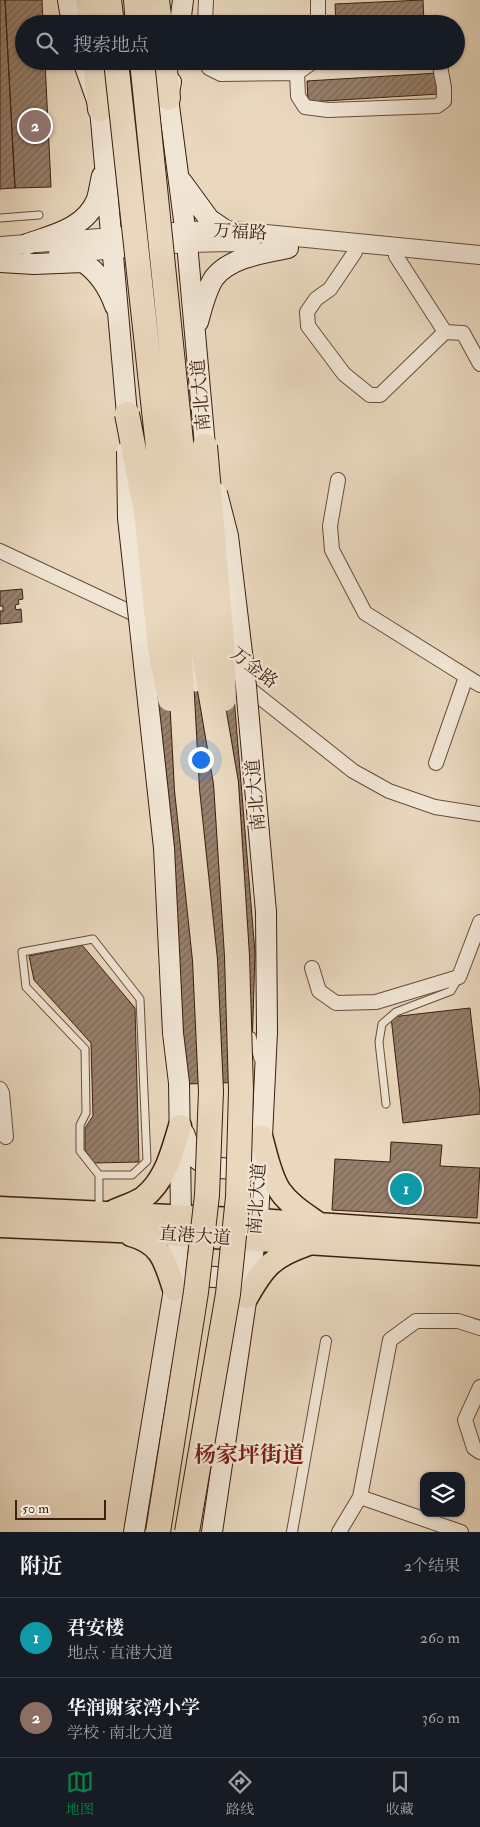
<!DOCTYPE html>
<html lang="zh">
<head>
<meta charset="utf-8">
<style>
  body { margin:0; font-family:"IM FELL Double Pica","Noto Serif SC",serif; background:#242831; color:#f1f3f6 }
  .controls { position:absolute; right:15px; bottom:15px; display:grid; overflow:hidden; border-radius:10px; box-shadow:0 1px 4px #0004 }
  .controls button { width:45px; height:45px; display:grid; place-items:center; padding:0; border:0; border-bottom:1px solid #363941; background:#171b24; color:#f1f3f6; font:25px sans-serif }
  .scale { position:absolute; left:15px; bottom:12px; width:91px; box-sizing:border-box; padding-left:5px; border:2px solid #3c1f11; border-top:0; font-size:14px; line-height:18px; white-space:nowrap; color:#3c1f11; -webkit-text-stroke:4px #f1e6d5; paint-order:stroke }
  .you { position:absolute; left:200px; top:759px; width:18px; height:18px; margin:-12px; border:4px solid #fff; border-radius:50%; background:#1a73e8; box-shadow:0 0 0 8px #1a73e833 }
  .badge { display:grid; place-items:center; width:32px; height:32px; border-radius:50%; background:#0b8043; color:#fff; font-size:16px; font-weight:700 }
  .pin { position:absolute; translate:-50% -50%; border:2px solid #fff; box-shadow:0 1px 5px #0006 }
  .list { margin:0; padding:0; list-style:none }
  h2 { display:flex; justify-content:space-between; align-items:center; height:65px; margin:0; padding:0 20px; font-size:21px }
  h2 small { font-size:16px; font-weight:400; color:#9ea1a6 }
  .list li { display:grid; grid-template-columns:32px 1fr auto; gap:15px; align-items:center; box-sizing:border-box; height:80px; padding:0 20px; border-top:1px solid #363941 }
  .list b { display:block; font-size:19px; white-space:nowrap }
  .list p { margin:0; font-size:16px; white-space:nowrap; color:#9ea1a6 }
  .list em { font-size:16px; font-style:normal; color:#9ea1a6 }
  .icon { flex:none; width:28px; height:28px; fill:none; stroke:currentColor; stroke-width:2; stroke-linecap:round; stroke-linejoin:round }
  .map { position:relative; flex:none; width:480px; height:1532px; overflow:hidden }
  .search { position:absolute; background:#171b24; box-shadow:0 1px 4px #0004; left:15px; right:15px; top:15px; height:55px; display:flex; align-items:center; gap:12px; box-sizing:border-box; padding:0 18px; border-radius:28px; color:#9ea1a6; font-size:19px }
  .sheet { height:225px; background:#171b24 }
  nav { display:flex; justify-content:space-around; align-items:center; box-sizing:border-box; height:70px; border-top:1px solid #363941; background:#171b24; font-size:14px; color:#9ea1a6 }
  nav a { display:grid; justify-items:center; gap:2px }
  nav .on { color:#0b8043 }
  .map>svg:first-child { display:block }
  .building { fill:url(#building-hatch); stroke:#3c1f11 }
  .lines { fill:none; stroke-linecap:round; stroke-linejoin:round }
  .service-casing { stroke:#674d3c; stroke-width:9 }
  .pedestrian-casing { stroke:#674d3c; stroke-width:12 }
  .minor-casing { stroke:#674d3c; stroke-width:16 }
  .tertiary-casing { stroke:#674d3c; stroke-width:20 }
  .secondary-casing { stroke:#3c1f11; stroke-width:22 }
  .primary-casing { stroke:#3c1f11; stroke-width:25 }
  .trunk-casing { stroke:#3c1f11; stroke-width:26 }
  .service { stroke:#f1e6d5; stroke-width:7 }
  .pedestrian { stroke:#f1e6d5; stroke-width:10 }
  .minor { stroke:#f1e6d5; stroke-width:14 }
  .tertiary { stroke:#f1e6d5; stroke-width:18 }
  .secondary { stroke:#f1e6d5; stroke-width:20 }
  .primary { stroke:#e9d8be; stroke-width:22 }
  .trunk { stroke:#e9d8be; stroke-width:24 }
  .service-bridge-casing { stroke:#674d3c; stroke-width:9; stroke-linecap:butt }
  .secondary-bridge-casing { stroke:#3c1f11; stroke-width:22; stroke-linecap:butt }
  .trunk-bridge-casing { stroke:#3c1f11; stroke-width:26; stroke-linecap:butt }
  .service-bridge { stroke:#f1e6d5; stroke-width:7 }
  .secondary-bridge { stroke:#f1e6d5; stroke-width:20 }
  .trunk-bridge { stroke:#e9d8be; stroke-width:24 }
  .labels { text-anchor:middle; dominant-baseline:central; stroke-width:4.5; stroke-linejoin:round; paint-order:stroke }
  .street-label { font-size:18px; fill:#3c1f11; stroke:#f1e6d5 }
  .district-label { font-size:22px; font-weight:bold; fill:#7a1f14; stroke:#f1e6d5 }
</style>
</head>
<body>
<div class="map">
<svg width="480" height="1532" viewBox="0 0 480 1532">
  <defs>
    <pattern id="building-hatch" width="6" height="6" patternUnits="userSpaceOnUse" patternTransform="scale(1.25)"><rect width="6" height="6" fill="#967f6b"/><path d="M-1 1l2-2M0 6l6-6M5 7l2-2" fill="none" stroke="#7c6757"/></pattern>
  </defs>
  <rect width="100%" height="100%" fill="#e9d8be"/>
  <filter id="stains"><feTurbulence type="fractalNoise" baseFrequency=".004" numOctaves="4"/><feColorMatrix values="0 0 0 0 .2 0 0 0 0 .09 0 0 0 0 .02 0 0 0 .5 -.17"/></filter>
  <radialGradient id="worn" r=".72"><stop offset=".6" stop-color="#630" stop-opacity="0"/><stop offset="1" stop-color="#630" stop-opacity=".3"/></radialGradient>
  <path class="building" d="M0,0H5L15,188L0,189Z
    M5,0H42L43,24H24V61H45L51,187L15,188Z
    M423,0L424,23L336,24L335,4Z
    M438,73L439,94L308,102L307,81Z
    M22,589L23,599L18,600L19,604L15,605L16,610L21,609L22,622L0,624V611H3V606H0V591Z
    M233,685L255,953L251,1082L185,1084L157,691Z
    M82,945L135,1008L139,1162L94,1163L85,1150V1128L93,1116L91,1043L34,980L29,956Z
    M470,1008L480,1095V1114L403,1123L391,1017Z
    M391,1142L442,1145L440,1166L480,1168L477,1218L332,1210L335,1159L390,1162Z"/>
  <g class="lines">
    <defs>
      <path id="service" d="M0,218L39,215
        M252,1036L258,1059
        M386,1104L379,1042L382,1024L396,1012L451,991L458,979
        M99,1209V1175L80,1151V1125L86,1113L85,1049L26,987L22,952L93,939L140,999L147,1161L132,1175H99"/>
      <path id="pedestrian" d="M292,1532L326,1341"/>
      <path id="minor" d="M205,24L206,0
        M318,24V0
        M206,61L209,68L221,74L297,73L314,61
        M297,73L298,96L305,107L328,110L437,106L444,101V87L439,61
        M355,252L330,289L316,299L307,312L308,326L344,374L370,395H380L445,332L463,333L480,364
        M396,256L445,332
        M338,480L330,526L332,550L365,613L480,685
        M0,551L143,618
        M242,683L353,771L389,791L435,807L480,814
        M436,763L466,677
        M312,968L319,991L336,1003L376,1002L459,977L480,922
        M0,1089L2,1093L6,1137
        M480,1387L465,1420L474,1448L480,1452
        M360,1497L461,1532
        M339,1532L360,1497L390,1340L416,1321H458L480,1328"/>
      <path id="tertiary" d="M0,246L186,231L225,230L480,255
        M58,254L187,243L231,242L251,244"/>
      <path id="secondary" d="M68,0L72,24
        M180,24L183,0
        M83,61L100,109L127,414
        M171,82L168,98L187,243L205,446
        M182,182L209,219L225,230
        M27,244C53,235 86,228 97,199C99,192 100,184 102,176
        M0,262L34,264L83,262C98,272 109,289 115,306
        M198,322C202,308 206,290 214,278C230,257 264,253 288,248
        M184,1133C187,1141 190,1152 196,1158C206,1168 229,1171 242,1166C245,1165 248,1161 251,1159
        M184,1285C191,1283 200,1277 208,1277C218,1276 236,1281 242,1289
        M134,1532L174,1289L181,1216L179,1083L173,1033
        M212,1532L258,1220L267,1032"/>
      <path id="primary" d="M261,1136C266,1154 270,1176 280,1191C290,1205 305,1214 319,1224
        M0,1208L258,1220L480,1235
        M114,1211C123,1207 135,1203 143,1198C166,1180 172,1152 180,1126
        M0,1226L118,1231L480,1254
        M131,1235C161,1243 165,1261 174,1289
        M247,1297C264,1267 272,1257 306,1245"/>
      <path id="trunk" d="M88,0L91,24
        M109,0L112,24
        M136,0L138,24
        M157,0L160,24
        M95,61L100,109
        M164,61L168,98"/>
    </defs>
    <use href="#service" class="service-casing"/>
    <use href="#pedestrian" class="pedestrian-casing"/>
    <use href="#minor" class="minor-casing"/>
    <use href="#tertiary" class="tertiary-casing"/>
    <use href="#secondary" class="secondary-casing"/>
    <use href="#primary" class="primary-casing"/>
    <use href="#trunk" class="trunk-casing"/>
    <use href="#service" class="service"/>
    <use href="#pedestrian" class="pedestrian"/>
    <use href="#minor" class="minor"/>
    <use href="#tertiary" class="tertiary"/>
    <use href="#secondary" class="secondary"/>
    <use href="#primary" class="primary"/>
    <use href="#trunk" class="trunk"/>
    <defs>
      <path id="service-bridge" d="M192,653L196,688"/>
      <path id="secondary-bridge" d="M127,451L128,518L164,848L173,1033
        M217,493L228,536L246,686L266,912L267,1032"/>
      <path id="trunk-bridge" d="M116,61L179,640L187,790L205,960L211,1091L207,1195L196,1292L158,1532
        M142,61L201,637L226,783L237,956L241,1090L238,1197L228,1294L187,1532
        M127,414L146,512L160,649L170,699
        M205,446L222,641L224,699"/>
    </defs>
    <use href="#service-bridge" class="service-bridge-casing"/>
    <use href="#secondary-bridge" class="secondary-bridge-casing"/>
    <use href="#trunk-bridge" class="trunk-bridge-casing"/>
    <use href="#service-bridge" class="service-bridge"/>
    <use href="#secondary-bridge" class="secondary-bridge"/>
    <use href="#trunk-bridge" class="trunk-bridge"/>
  </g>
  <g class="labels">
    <g class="street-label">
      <text transform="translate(240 232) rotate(3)">万福路</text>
      <text transform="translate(201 395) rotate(-95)">南北大道</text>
      <text transform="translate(254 668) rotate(38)">万金路</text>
      <text transform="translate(256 795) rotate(-95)">南北大道</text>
      <text transform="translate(257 1199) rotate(-86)">南北大道</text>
      <text transform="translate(195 1236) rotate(4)">直港大道</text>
    </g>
    <g class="district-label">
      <text x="249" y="1455">杨家坪街道</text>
    </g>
  </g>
  <rect width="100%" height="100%" filter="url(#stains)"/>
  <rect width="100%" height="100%" fill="url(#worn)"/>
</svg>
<div class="controls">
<button><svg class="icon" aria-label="layers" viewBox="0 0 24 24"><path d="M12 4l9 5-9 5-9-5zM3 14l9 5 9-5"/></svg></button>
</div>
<div class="scale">50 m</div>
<div class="you"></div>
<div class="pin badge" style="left:406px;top:1189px;background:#0f9aa8">1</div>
<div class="pin badge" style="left:35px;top:126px;background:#8d6e63">2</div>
<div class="search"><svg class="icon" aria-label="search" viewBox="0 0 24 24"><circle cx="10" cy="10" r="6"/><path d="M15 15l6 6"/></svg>搜索地点</div>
</div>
<section class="sheet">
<h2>附近<small>2个结果</small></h2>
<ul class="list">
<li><span class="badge" style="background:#0f9aa8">1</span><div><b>君安楼</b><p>地点 · 直港大道</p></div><em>260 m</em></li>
<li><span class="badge" style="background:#8d6e63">2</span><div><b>华润谢家湾小学</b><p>学校 · 南北大道</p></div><em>360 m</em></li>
</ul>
</section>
<nav>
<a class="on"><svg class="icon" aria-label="map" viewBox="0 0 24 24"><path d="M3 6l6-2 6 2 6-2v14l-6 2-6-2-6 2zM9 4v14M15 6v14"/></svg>地图</a>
<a><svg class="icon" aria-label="directions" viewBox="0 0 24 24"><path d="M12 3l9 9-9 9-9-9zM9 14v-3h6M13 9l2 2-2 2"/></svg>路线</a>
<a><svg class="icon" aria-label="saved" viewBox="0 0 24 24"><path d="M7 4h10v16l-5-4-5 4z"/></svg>收藏</a>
</nav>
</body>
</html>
